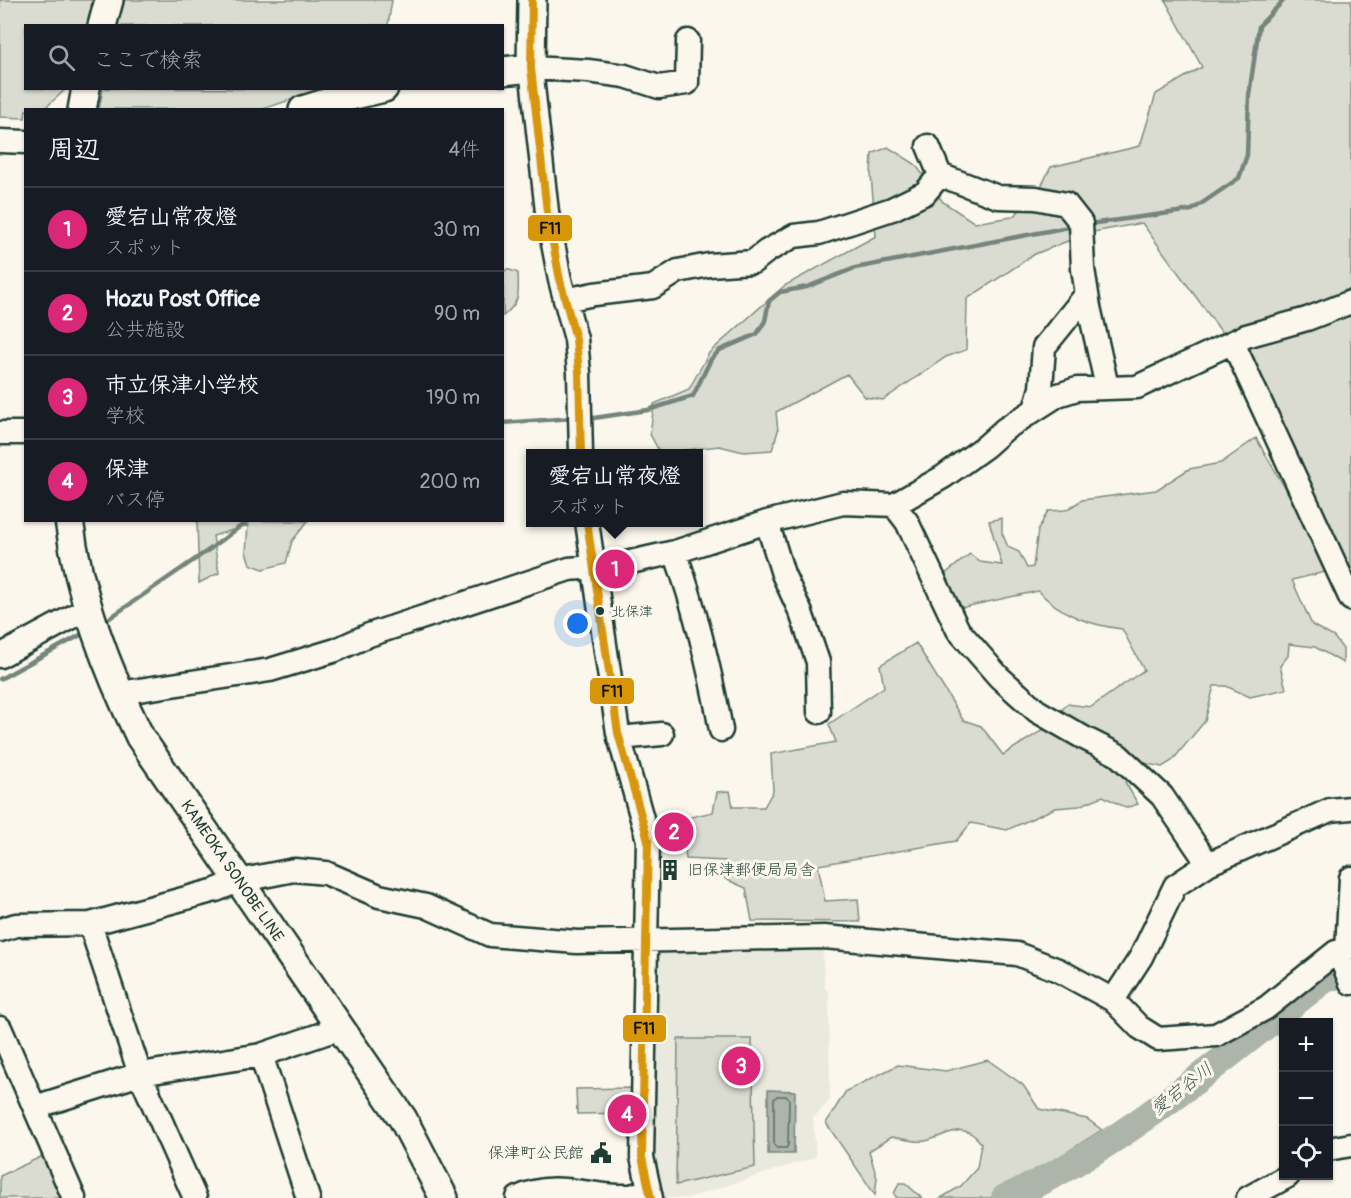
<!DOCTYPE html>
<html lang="ja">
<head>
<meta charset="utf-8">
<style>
  body { margin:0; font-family:Pangolin,"Klee One",sans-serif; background:#242831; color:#f1f3f6 }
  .controls { position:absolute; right:18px; bottom:18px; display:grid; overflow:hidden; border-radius:0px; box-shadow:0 2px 4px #0004 }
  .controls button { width:54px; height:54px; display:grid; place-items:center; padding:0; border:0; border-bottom:2px solid #363941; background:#171b24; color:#f1f3f6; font:30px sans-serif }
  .you { position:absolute; left:578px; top:624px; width:21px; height:21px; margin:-15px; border:4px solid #fff; border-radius:50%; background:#1a73e8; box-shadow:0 0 0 9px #1a73e833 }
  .badge { display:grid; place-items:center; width:39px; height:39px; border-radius:50%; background:#db2777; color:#fff; font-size:20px; font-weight:700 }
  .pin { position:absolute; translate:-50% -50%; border:3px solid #fff; box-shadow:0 2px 6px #0006 }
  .popup { position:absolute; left:526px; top:449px; width:177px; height:78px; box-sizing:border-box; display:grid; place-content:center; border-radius:0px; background:#171b24; filter:drop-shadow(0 2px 4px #0005); font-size:20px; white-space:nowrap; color:#9ea1a6 }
  .popup b { font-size:22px; color:#f1f3f6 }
  .popup::after { content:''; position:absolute; left:50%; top:100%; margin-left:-12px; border:12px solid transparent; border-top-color:#171b24 }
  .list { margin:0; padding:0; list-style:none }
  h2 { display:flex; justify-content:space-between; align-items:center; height:78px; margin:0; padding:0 24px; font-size:26px }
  h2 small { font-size:20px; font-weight:400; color:#9ea1a6 }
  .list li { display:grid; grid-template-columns:39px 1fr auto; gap:18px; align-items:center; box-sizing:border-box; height:84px; padding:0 24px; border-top:2px solid #363941 }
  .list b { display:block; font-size:22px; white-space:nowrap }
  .list p { margin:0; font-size:20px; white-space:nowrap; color:#9ea1a6 }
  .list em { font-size:20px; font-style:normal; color:#9ea1a6 }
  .icon { flex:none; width:33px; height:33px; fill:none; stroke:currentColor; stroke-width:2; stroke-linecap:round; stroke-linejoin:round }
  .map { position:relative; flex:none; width:1351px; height:1198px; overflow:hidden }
  .search { position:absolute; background:#171b24; box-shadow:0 2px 4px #0004; left:24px; top:24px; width:480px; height:66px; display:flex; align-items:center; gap:15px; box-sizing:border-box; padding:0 21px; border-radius:0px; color:#9ea1a6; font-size:22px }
  .panel { position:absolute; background:#171b24; box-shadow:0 2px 4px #0004; left:24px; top:108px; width:480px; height:414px; border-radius:0px }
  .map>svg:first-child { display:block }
  .built { fill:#eae9de }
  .green { fill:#dbdcd1; stroke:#7d8c82; stroke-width:1.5 }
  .water { fill:#adb4aa; stroke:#74847b; stroke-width:1.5 }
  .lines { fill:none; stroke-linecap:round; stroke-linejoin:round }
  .shore { stroke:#586d63; stroke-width:1.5 }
  .stream { stroke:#74847b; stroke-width:4.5 }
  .river { stroke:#adb4aa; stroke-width:28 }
  .minor-casing { stroke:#1f3d34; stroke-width:27 }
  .major-casing { stroke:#1f3d34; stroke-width:32 }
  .minor { stroke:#fbf7ec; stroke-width:22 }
  .major { stroke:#fbf7ec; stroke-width:27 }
  .bus-1-casing { stroke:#fbf7ec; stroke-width:12 }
  .bus-1 { stroke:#d79608; stroke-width:8 }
  .bus-dot { fill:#1f3d34; stroke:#fbf7ec; stroke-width:2 }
  .labels { text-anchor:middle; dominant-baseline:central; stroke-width:6; stroke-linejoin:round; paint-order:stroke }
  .bus-label { font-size:14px; fill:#1f3d34; stroke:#fbf7ec; text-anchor:start }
  .street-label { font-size:16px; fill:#1f3d34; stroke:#fbf7ec }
  .poi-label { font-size:16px; fill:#1f3d34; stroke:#fbf7ec; text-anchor:start }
  .water-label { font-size:18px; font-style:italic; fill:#425b52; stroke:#fbf7ec }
  .line-badge { stroke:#fbf7ec; stroke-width:2 }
  .pale-badge-label { font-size:16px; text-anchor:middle; font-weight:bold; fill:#111 }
</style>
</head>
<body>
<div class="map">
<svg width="1351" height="1198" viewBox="0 0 1351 1198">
  <rect width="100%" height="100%" fill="#fbf7ec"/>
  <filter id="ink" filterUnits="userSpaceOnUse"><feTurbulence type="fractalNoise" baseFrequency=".0167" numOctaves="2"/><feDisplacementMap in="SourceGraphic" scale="12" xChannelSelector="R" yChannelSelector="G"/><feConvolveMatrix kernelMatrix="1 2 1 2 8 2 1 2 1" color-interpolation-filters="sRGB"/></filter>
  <g filter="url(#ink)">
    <path class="built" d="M822,943L825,988L829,992L830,1100L813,1118L816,1157L688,1198H663L655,1152L652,1033L657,944Z"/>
    <path class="green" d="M0,0H92L88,25L26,26V88L66,89L44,109L26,110L25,118L0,117Z
      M120,0H392L388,25L115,26Z
      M1165,0H1351V587L1258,382L1142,223L1088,233L1035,254L967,299L966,350L946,357L883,400L865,397L847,374L776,412L778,431L772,450L744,452L719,446L660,453L650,434L654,404L689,389L709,353L784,286L876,236L871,174L872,154L888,147L915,164L943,202L975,223L1012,217L1035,198L1051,167L1140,146L1156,94L1202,67Z
      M103,89V88L323,89L263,109H99Z
      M507,269L518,273C519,295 520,302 503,316V273Z
      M1256,438L1296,507L1325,572L1292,580L1312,625L1334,637L1343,649V663L1315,647L1289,644L1288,656L1280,666L1286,689L1250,697L1226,686H1214L1205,721L1172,761L1162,767L1139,762L1125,782L1138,804L1126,808L1103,796L1079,806L1055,808L1007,830L971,823L956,841L818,865L825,901L858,899L860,922L752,921L746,888L725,879V861L686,859L682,819L713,812L717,792L730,791L733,807H764L773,791L771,754L836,742L829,724L884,687L880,665L916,643L963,720L981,726L1003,755L1046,728L1067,704L1091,707L1144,670L1122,629C1089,625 1062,615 1038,591L956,609L939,579L970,554L980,562L1002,565L989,521L1002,518V533L1008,547L1019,552L1027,568L1033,567L1038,530L1048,511L1066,510L1082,500L1156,490L1189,469L1221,463Z
      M197,521V520L308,521L292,541L286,563L263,569L250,564L246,552L248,525L213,536L219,573L199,583Z
      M678,1039H752L755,1167L676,1185Z
      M988,1060L1023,1085L1039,1109L1087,1119L1102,1130L997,1196L989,1198H941L961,1186L977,1168L981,1143C963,1119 948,1136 925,1141C915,1143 901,1138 891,1137L869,1151L877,1178L875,1195L826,1123L846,1091L898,1065L946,1071Z
      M631,1088L632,1113L577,1114L576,1089Z
      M47,1154L66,1198H0V1176Z
      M899,1183H905L922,1198H897L894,1194Z"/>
    <path class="water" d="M768,1090L795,1091L794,1154H768Z"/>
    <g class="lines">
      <path class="shore" d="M777,1096H786L789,1099L788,1145L786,1148H777L774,1145V1099Z"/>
      <path class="stream" d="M1089,224L1192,210L1239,178L1247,155L1249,95L1259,26L1284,0
        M587,419L648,410L693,396L711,359L720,350L757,334L765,321L769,301L780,292L807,287L855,268L1074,226
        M502,423L573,418
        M101,624L210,549L249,520
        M0,679L86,632"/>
      <path class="river" d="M1005,1198C1124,1147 1223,1057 1325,979L1351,971"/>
      <defs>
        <path id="minor" d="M0,141L26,142
          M928,146L940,175L998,197L1036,198L1066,204L1081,223L1083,269L1089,307L1107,387
          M565,300L594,294L653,287L678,271L709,265L753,262L767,251L794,236L819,233L892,209L925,193L940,175
          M1233,343L1351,599
          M1035,409L1041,388L1044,347L1087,294
          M0,433H26
          M581,454L579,373L576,339L560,280L547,212L531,68L588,71L625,76L659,87L687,83L688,41
          M894,505L907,522L958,630L999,677L1037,711L1084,738L1118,755L1162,796L1208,864
          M587,522L618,733L648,840L642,1157L651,1198
          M767,522L783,574L801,613L818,662L819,712
          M675,552C696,611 710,669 721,730
          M0,656L87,609
          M119,693L270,670L336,650L369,635L569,569L617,565L675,552L767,522L843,503L894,505L943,477L986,446L1005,429L1058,395L1077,389L1137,387L1246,336L1307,319L1351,302
          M619,738L662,734
          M90,924L140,1074L195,1198
          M0,930L16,925L90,924L216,890L238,881L294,870L326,873L379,896L426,906L490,935L577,942L824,937L1017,954L1058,970L1113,1000L1139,1027L1158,1039L1216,1035L1266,1008L1336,952L1347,949L1351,878
          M1336,952L1342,961L1351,983
          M1113,1000L1141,957L1175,886L1208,864L1330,810L1351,808
          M0,1028L74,1198
          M261,1055L308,1198
          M35,1107L140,1074L261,1055L340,1028
          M1328,1149L1351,1145
          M518,1198C554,1179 592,1198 630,1196C636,1195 642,1192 648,1191
          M1248,1198L1288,1176"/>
        <g id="major">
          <path d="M102,26L109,0"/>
          <path d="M502,71L531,68L532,0"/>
          <path d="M82,110L86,88"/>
          <path d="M303,110L342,98L384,88"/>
          <path id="s1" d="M69,520C79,597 107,669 140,737L403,1119L444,1198"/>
        </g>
      </defs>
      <use href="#minor" class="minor-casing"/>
      <use href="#major" class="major-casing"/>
      <use href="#minor" class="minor"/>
      <use href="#major" class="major"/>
      <defs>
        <path id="bus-1" d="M532,0L531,68L547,212L560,280L576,339L579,373L581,454
          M587,522L618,733L648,840L642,1157L651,1198"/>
      </defs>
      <use href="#bus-1" class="bus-1-casing"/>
      <use href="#bus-1" class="bus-1"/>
    </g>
  </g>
  <defs>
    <symbol id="building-bare" viewBox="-9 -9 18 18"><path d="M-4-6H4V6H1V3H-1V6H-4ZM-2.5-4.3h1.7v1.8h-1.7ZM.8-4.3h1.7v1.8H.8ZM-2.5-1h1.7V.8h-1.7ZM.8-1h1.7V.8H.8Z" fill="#1f3d34" stroke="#fbf7ec" stroke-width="2.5" paint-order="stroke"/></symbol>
    <symbol id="civic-bare" viewBox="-9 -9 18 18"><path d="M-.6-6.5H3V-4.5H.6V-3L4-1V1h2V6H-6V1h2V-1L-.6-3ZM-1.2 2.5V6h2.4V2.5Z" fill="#1f3d34" stroke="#fbf7ec" stroke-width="2.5" paint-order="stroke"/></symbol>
  </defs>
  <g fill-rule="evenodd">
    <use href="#building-bare" x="655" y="855" width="30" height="30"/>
    <use href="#civic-bare" x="586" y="1138" width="30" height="30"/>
  </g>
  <circle class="bus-dot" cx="600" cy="611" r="5"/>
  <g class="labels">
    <g class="bus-label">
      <text x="611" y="611">北保津</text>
    </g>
    <g class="street-label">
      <text stroke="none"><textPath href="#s1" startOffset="392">KAMEOKA SONOBE LINE</textPath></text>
    </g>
    <g class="poi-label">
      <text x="687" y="870">旧保津郵便局局舎</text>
      <text x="584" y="1153" text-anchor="end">保津町公民館</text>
    </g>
    <g class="water-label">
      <text transform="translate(1182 1089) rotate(-38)">愛宕谷川</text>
    </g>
  </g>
  <g class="line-badge">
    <rect x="527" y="214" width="46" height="28" rx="6" fill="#d79608"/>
    <rect x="589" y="677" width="46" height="28" rx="6" fill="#d79608"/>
    <rect x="622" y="1014" width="45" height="29" rx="6" fill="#d79608"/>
  </g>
  <g class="pale-badge-label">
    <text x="550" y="234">F11</text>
    <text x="612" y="697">F11</text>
    <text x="644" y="1034">F11</text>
  </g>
</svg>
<div class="controls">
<button>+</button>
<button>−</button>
<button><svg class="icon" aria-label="locate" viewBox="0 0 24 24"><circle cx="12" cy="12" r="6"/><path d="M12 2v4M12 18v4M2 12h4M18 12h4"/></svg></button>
</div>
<div class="you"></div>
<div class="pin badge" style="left:615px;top:569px">1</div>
<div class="popup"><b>愛宕山常夜燈</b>スポット</div>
<div class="pin badge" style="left:674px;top:832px">2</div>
<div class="pin badge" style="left:741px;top:1066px">3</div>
<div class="pin badge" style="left:627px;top:1114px">4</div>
<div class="search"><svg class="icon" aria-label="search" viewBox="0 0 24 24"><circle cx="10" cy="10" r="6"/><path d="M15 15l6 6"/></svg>ここで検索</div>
<section class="panel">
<h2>周辺<small>4件</small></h2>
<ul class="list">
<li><span class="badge">1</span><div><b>愛宕山常夜燈</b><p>スポット</p></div><em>30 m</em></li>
<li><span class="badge">2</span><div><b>Hozu Post Office</b><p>公共施設</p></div><em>90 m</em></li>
<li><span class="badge">3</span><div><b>市立保津小学校</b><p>学校</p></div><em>190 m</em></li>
<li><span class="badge">4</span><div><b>保津</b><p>バス停</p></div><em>200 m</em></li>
</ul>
</section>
</div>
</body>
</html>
